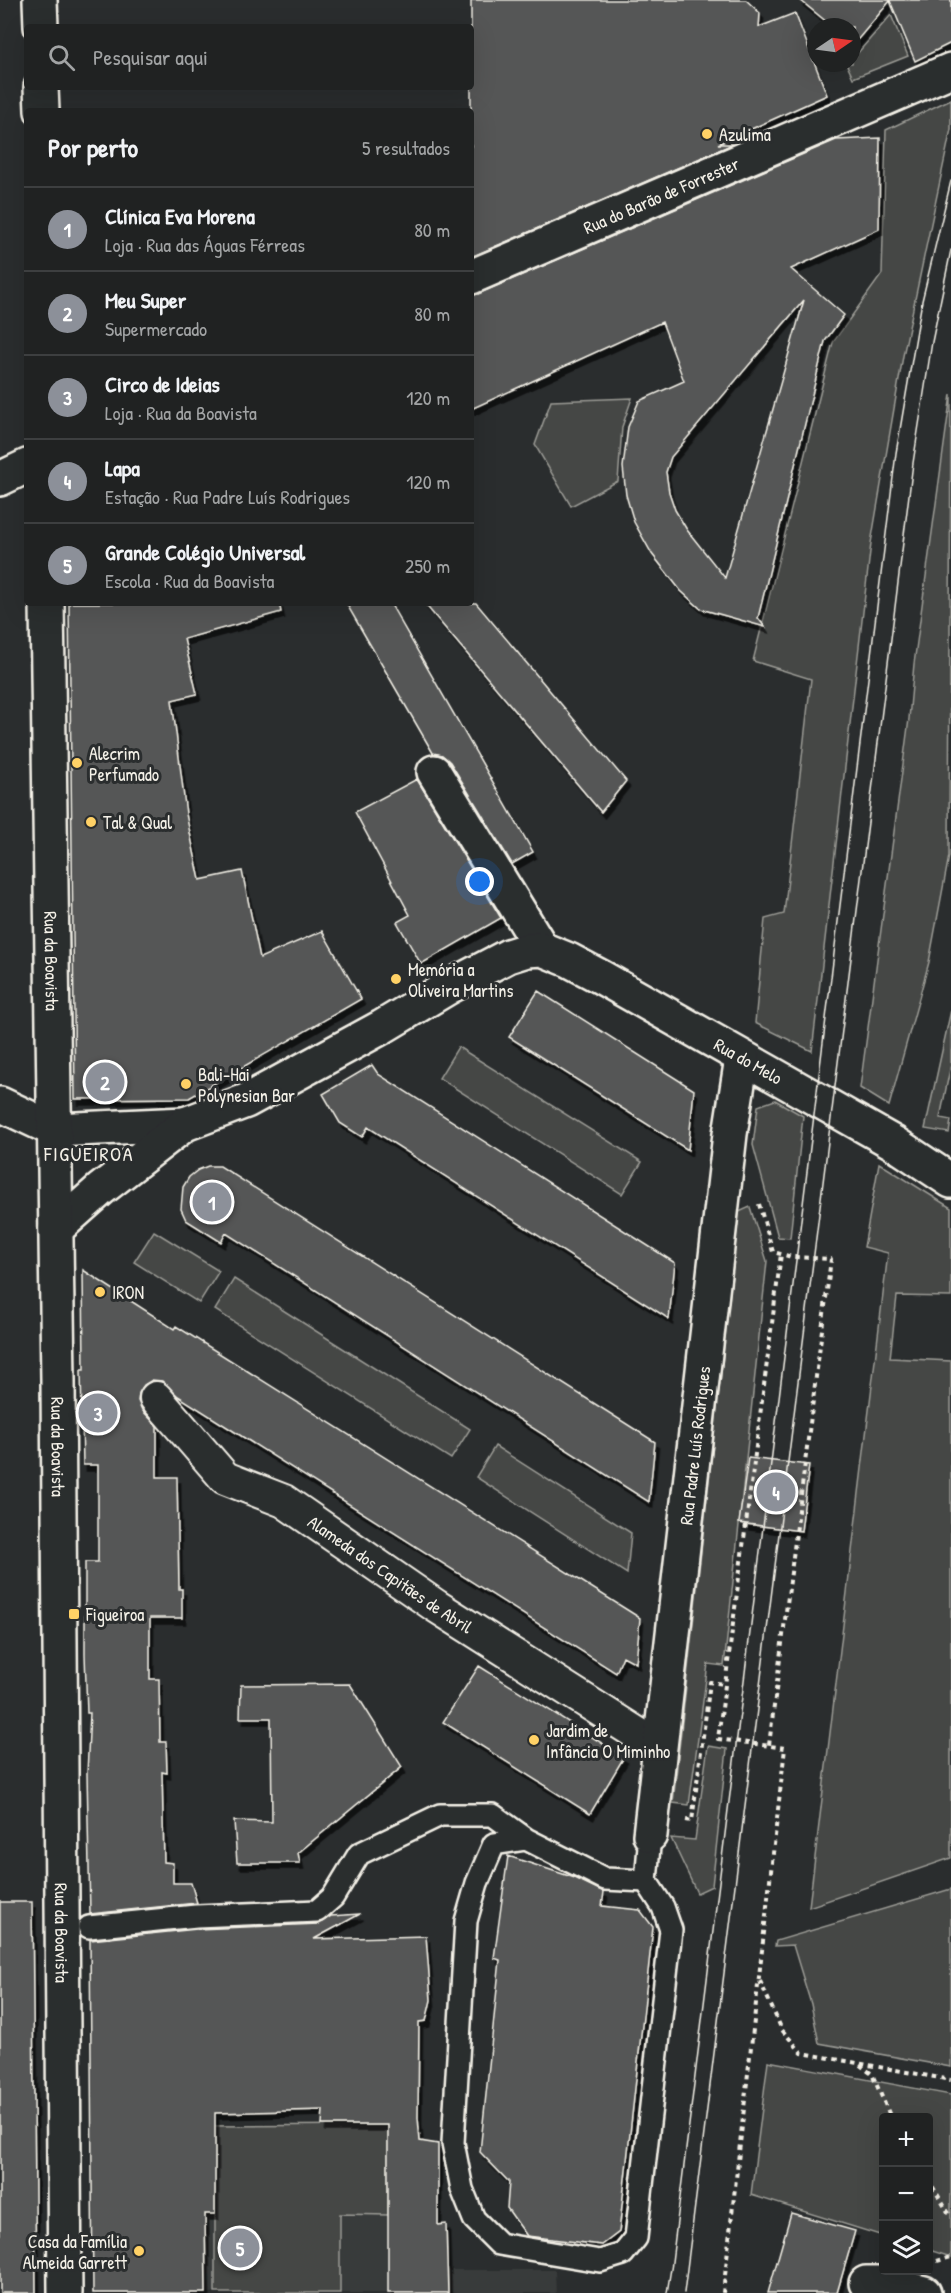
<!DOCTYPE html>
<html lang="pt">
<head>
<meta charset="utf-8">
<style>
  body { margin:0; font-family:"Patrick Hand",sans-serif; background:#2d2f2f; color:#f1f3f6 }
  .controls { position:absolute; right:18px; bottom:18px; display:grid; overflow:hidden; border-radius:6px; box-shadow:0 6px 24px #0002 }
  .controls button { width:54px; height:54px; display:grid; place-items:center; padding:0; border:0; border-bottom:2px solid #3d3f40; background:#202222; color:#f1f3f6; font:30px sans-serif }
  .compass { position:absolute; left:807px; top:18px; width:54px; height:54px; border-radius:50%; background:#202222; box-shadow:0 6px 24px #0002; rotate:77deg }
  .you { position:absolute; left:480px; top:882px; width:21px; height:21px; margin:-15px; border:4px solid #fff; border-radius:50%; background:#1a73e8; box-shadow:0 0 0 9px #1a73e833 }
  .badge { display:grid; place-items:center; width:39px; height:39px; border-radius:50%; background:#8c9099; color:#fff; font-size:20px; font-weight:700 }
  .pin { position:absolute; translate:-50% -50%; border:3px solid #fff; box-shadow:0 2px 6px #0006 }
  .list { margin:0; padding:0; list-style:none }
  h2 { display:flex; justify-content:space-between; align-items:center; height:78px; margin:0; padding:0 24px; font-size:26px }
  h2 small { font-size:20px; font-weight:400; color:#a2a4a5 }
  .list li { display:grid; grid-template-columns:39px 1fr auto; gap:18px; align-items:center; box-sizing:border-box; height:84px; padding:0 24px; border-top:2px solid #3d3f40 }
  .list b { display:block; font-size:22px; white-space:nowrap }
  .list p { margin:0; font-size:20px; white-space:nowrap; color:#a2a4a5 }
  .list em { font-size:20px; font-style:normal; color:#a2a4a5 }
  .icon { flex:none; width:33px; height:33px; fill:none; stroke:currentColor; stroke-width:2; stroke-linecap:round; stroke-linejoin:round }
  .map { position:relative; flex:none; width:951px; height:2293px; overflow:hidden }
  .search { position:absolute; background:#202222; box-shadow:0 6px 24px #0002; left:24px; top:24px; width:450px; height:66px; display:flex; align-items:center; gap:15px; box-sizing:border-box; padding:0 21px; border-radius:6px; color:#a2a4a5; font-size:22px }
  .panel { position:absolute; background:#202222; box-shadow:0 6px 24px #0002; left:24px; top:108px; width:450px; height:498px; border-radius:6px }
  .map>svg:first-child { display:block }
  .built { fill:#373a3a }
  .green { fill:#444645; stroke:#9c9c96; stroke-width:1.5 }
  .building { fill:#555756; stroke:#f4f1e8; stroke-width:1.5; fill-rule:evenodd; filter:url(#shadow) }
  .lines { fill:none; stroke-linecap:round; stroke-linejoin:round }
  .service-casing { stroke:#f4f1e8; stroke-width:26 }
  .pedestrian-casing { stroke:#f4f1e8; stroke-width:36 }
  .minor-casing { stroke:#f4f1e8; stroke-width:38 }
  .secondary-casing { stroke:#f4f1e8; stroke-width:38 }
  .path { stroke:#f4f1e8; stroke-width:4; stroke-dasharray:4.5 4.5; stroke-linecap:butt }
  .service { stroke:#2a2d2e; stroke-width:21 }
  .pedestrian { stroke:#2a2d2e; stroke-width:32 }
  .minor { stroke:#2a2d2e; stroke-width:33 }
  .secondary { stroke:#2a2d2e; stroke-width:33 }
  .tram { stroke:#f4f1e8; stroke-width:1.5 }
  .poi-dot { fill:#ffd166; stroke:#2a2d2e; stroke-width:2 }
  .labels { text-anchor:middle; dominant-baseline:central; stroke-width:6; stroke-linejoin:round; paint-order:stroke }
  .poi-label { font-size:18px; fill:#f4f1e8; stroke:#2a2d2e; text-anchor:start }
  .street-label { font-size:18px; fill:#f4f1e8; stroke:#2a2d2e }
  .neighbourhood-label { font-size:20px; letter-spacing:1.5px; fill:#f4f1e8; stroke:#2a2d2e }
</style>
</head>
<body>
<div class="map">
<svg width="951" height="2293" viewBox="0 0 951 2293">
  <defs>
    <filter id="shadow"><feDropShadow dx="3.5" dy="6" stdDeviation="0" flood-color="#0009"/></filter>
  </defs>
  <rect width="100%" height="100%" fill="#2a2d2e"/>
  <filter id="ink" filterUnits="userSpaceOnUse"><feTurbulence type="fractalNoise" baseFrequency=".0167" numOctaves="2"/><feDisplacementMap in="SourceGraphic" scale="12" xChannelSelector="R" yChannelSelector="G"/><feConvolveMatrix kernelMatrix="1 2 1 2 8 2 1 2 1" color-interpolation-filters="sRGB"/></filter>
  <g filter="url(#ink)">
    <path class="built" d="M184,2213L388,2215V2270H555L556,2293H93Z"/>
    <path class="green" d="M891,15L908,56L853,78L846,63H852V54L855,56Z
      M951,99V129L903,356L871,543L812,1051L755,1023L765,919L784,914L811,679L753,661L833,342L882,274L886,130Z
      M951,394L949,856L929,962L889,1106L860,1088L909,719L914,664Z
      M632,398L622,427L618,481L571,506L535,445L551,401Z
      M951,1010V1064L940,1118L951,1120L949,1133L925,1129Z
      M458,1047L642,1162L622,1194L439,1078Z
      M775,1100L803,1116L790,1238L778,1237L753,1145L758,1106Z
      M879,1163L951,1208V1297L897,1296L890,1358L951,1361V1858L809,1907L888,1253L864,1247Z
      M750,1207L767,1261L724,1666L708,1664L689,1805L673,1803L739,1212Z
      M154,1231L219,1271L199,1303L134,1262Z
      M234,1279L470,1429L451,1459L215,1310Z
      M495,1446L631,1533L627,1574L476,1477Z
      M708,1746L727,1749L712,1886L697,1893L671,1838L695,1840Z
      M951,1889V2067L819,2043L811,2004L793,1945L775,1946L776,1941Z
      M768,2061L951,2095V2257L929,2250L928,2118H884L883,2236L751,2195Z
      M388,2125V2215L340,2214V2293H215V2185L193,2126Z"/>
    <path class="building" d="M471,0H746L760,13L759,27L795,13L827,95L718,144H733L471,257Z
      M800,0H951V43L915,61L890,1L854,44L852,42V27H833Z
      M880,138L879,229L791,269L844,315L825,341L758,618L765,627L701,609L681,591L652,554L634,522L626,495L623,467L628,427L639,401L684,381L662,322L471,409V295L478,294L836,140ZM804,300L725,578L687,530L675,510L669,492L666,472L671,457Z
      M69,603H279L281,612L184,639L197,694L172,700L186,814L200,880L242,871L260,958L322,931L361,999L189,1098L75,1099Z
      M346,603H390L533,852L512,864L450,762L442,755L433,753Z
      M424,603H476L593,742L626,781L601,812Z
      M417,779L501,918L421,964L397,922L410,915L355,812Z
      M538,991L694,1090L688,1150L509,1037Z
      M372,1065L378,1074L675,1263L669,1319L368,1127L362,1137L340,1123L323,1094Z
      M208,1166H220L655,1442L649,1502L226,1233L221,1242L186,1220L181,1209L183,1187L189,1177L198,1170Z
      M83,1270L174,1329L176,1326L640,1618L636,1663L623,1656L616,1673L178,1396L162,1381L152,1380L144,1385L139,1393L138,1401L142,1410L157,1426V1477H177L179,1589H182V1618H150V1679H159L160,1742H166L167,1773L162,1772L164,1862L173,1863V1883H191L197,1903L90,1914L87,1773L90,1713H87L85,1654V1562H98V1465H83L81,1370H84Z
      M748,1458L809,1465L801,1531L739,1523Z
      M479,1666L624,1757L590,1814L443,1722Z
      M350,1684L402,1767L298,1853L300,1863H237L234,1821L272,1822L271,1718H240L241,1685Z
      M508,1856L575,1878L604,1892L602,1906L640,1910L653,1927L619,2232L602,2245L527,2236L507,2208L509,2182L480,2152L500,1960L494,1958Z
      M0,1902H32L36,2293H0Z
      M360,1914L314,1939L426,1936L431,2000L426,2021L419,2022L418,2118L420,2141L438,2144V2225L446,2224L448,2293H388V2125H322L323,2110L215,2113V2214H205L206,2293H93L90,1940L197,1929L318,1924L331,1916Z
      M791,2213L855,2231L837,2293H768Z"/>
    <g class="lines">
      <defs>
        <path id="service" d="M646,1881L605,1879L526,1839L494,1844L477,1883L466,1921L453,2143L462,2189L474,2219L499,2244L600,2261L623,2254L636,2238L671,1930L663,1907L646,1881L650,1835
          M89,1927L196,1916L317,1911L333,1897L359,1854L440,1815H493L526,1839"/>
        <g id="pedestrian">
          <path id="s1" d="M156,1398L225,1478L284,1501L436,1606L641,1736"/>
        </g>
        <g id="minor">
          <path id="s2" d="M471,277L951,70"/>
          <path d="M0,479L27,466"/>
          <path d="M434,772L542,949"/>
          <path d="M0,1104L55,1130L185,1124"/>
          <path id="s3" d="M56,1229L101,1189L185,1124L246,1101L382,1027L447,988L508,956L527,950L542,949L569,960L601,977L894,1143L951,1181"/>
          <path id="s4" d="M650,1835L730,1134L742,1058"/>
          <path d="M866,2283H885L924,2293"/>
        </g>
        <g id="secondary">
          <path d="M40,0L41,27"/>
          <path d="M41,87L42,111"/>
          <path id="s5" d="M47,603L58,1380L65,2293"/>
        </g>
      </defs>
      <use href="#service" class="service-casing"/>
      <use href="#pedestrian" class="pedestrian-casing"/>
      <use href="#minor" class="minor-casing"/>
      <use href="#secondary" class="secondary-casing"/>
      <path class="path" d="M759,1204L773,1252L792,1257L831,1259L769,1745
        M686,1820L692,1821L710,1682L725,1684
        M760,1981L782,2030L802,2053L951,2080
        M860,2065L872,2074L891,2118
        M928,2179L951,2217
        M937,2261L951,2257
        M723,2293L785,1748L718,1739L781,1254"/>
      <use href="#service" class="service"/>
      <use href="#pedestrian" class="pedestrian"/>
      <use href="#minor" class="minor"/>
      <use href="#secondary" class="secondary"/>
      <path class="tram" d="M667,2293L672,2262L896,453L922,301L951,181
        M684,2293L913,463L932,342L951,250"/>
    </g>
  </g>
  <g class="poi-dot">
    <circle cx="707" cy="134" r="6"/>
    <circle cx="77" cy="763" r="6"/>
    <circle cx="91" cy="822" r="6"/>
    <circle cx="396" cy="979" r="6"/>
    <circle cx="186" cy="1084" r="6"/>
    <circle cx="100" cy="1292" r="6"/>
    <rect x="68" y="1608" width="12" height="12" rx="3"/>
    <circle cx="534" cy="1740" r="6"/>
    <circle cx="139" cy="2251" r="6"/>
  </g>
  <g class="labels">
    <g class="poi-label">
      <text x="719" y="134">Azulima</text>
      <text x="89" y="753">Alecrim<tspan x="89" dy="21">Perfumado</tspan></text>
      <text x="103" y="822">Tal &amp; Qual</text>
      <text x="408" y="969">Memória a<tspan x="408" dy="21">Oliveira Martins</tspan></text>
      <text x="198" y="1074">Bali-Hai<tspan x="198" dy="21">Polynesian Bar</tspan></text>
      <text x="112" y="1292">IRON</text>
      <text x="86" y="1614">Figueiroa</text>
      <text x="546" y="1730">Jardim de<tspan x="546" dy="21">Infância O Miminho</tspan></text>
      <text x="127" y="2241" text-anchor="end">Casa da Família<tspan x="127" dy="21">Almeida Garrett</tspan></text>
    </g>
    <g class="street-label">
      <text stroke="none"><textPath href="#s2" startOffset="207">Rua do Barão de Forrester</textPath></text>
      <text stroke="none"><textPath href="#s5" startOffset="358">Rua da Boavista</textPath></text>
      <text stroke="none"><textPath href="#s3" startOffset="801">Rua do Melo</textPath></text>
      <text stroke="none"><textPath href="#s4" startOffset="392">Rua Padre Luís Rodrigues</textPath></text>
      <text stroke="none"><textPath href="#s5" startOffset="844">Rua da Boavista</textPath></text>
      <text stroke="none"><textPath href="#s1" startOffset="298">Alameda dos Capitães de Abril</textPath></text>
      <text stroke="none"><textPath href="#s5" startOffset="1330">Rua da Boavista</textPath></text>
    </g>
    <g class="neighbourhood-label">
      <text x="89" y="1153">FIGUEIROA</text>
    </g>
  </g>
</svg>
<div class="controls">
<button>+</button>
<button>−</button>
<button><svg class="icon" aria-label="layers" viewBox="0 0 24 24"><path d="M12 4l9 5-9 5-9-5zM3 14l9 5 9-5"/></svg></button>
</div>
<svg class="compass" viewBox="-18 -18 36 36"><path d="M0-13l5 13h-10z" fill="#e53935"/><path d="M0 13l5-13h-10z" fill="#a2a4a5"/></svg>
<div class="you"></div>
<div class="pin badge" style="left:212px;top:1202px">1</div>
<div class="pin badge" style="left:105px;top:1082px">2</div>
<div class="pin badge" style="left:98px;top:1413px">3</div>
<div class="pin badge" style="left:776px;top:1492px">4</div>
<div class="pin badge" style="left:240px;top:2248px">5</div>
<div class="search"><svg class="icon" aria-label="search" viewBox="0 0 24 24"><circle cx="10" cy="10" r="6"/><path d="M15 15l6 6"/></svg>Pesquisar aqui</div>
<section class="panel">
<h2>Por perto<small>5 resultados</small></h2>
<ul class="list">
<li><span class="badge">1</span><div><b>Clínica Eva Morena</b><p>Loja · Rua das Águas Férreas</p></div><em>80 m</em></li>
<li><span class="badge">2</span><div><b>Meu Super</b><p>Supermercado</p></div><em>80 m</em></li>
<li><span class="badge">3</span><div><b>Circo de Ideias</b><p>Loja · Rua da Boavista</p></div><em>120 m</em></li>
<li><span class="badge">4</span><div><b>Lapa</b><p>Estação · Rua Padre Luís Rodrigues</p></div><em>120 m</em></li>
<li><span class="badge">5</span><div><b>Grande Colégio Universal</b><p>Escola · Rua da Boavista</p></div><em>250 m</em></li>
</ul>
</section>
</div>
</body>
</html>
